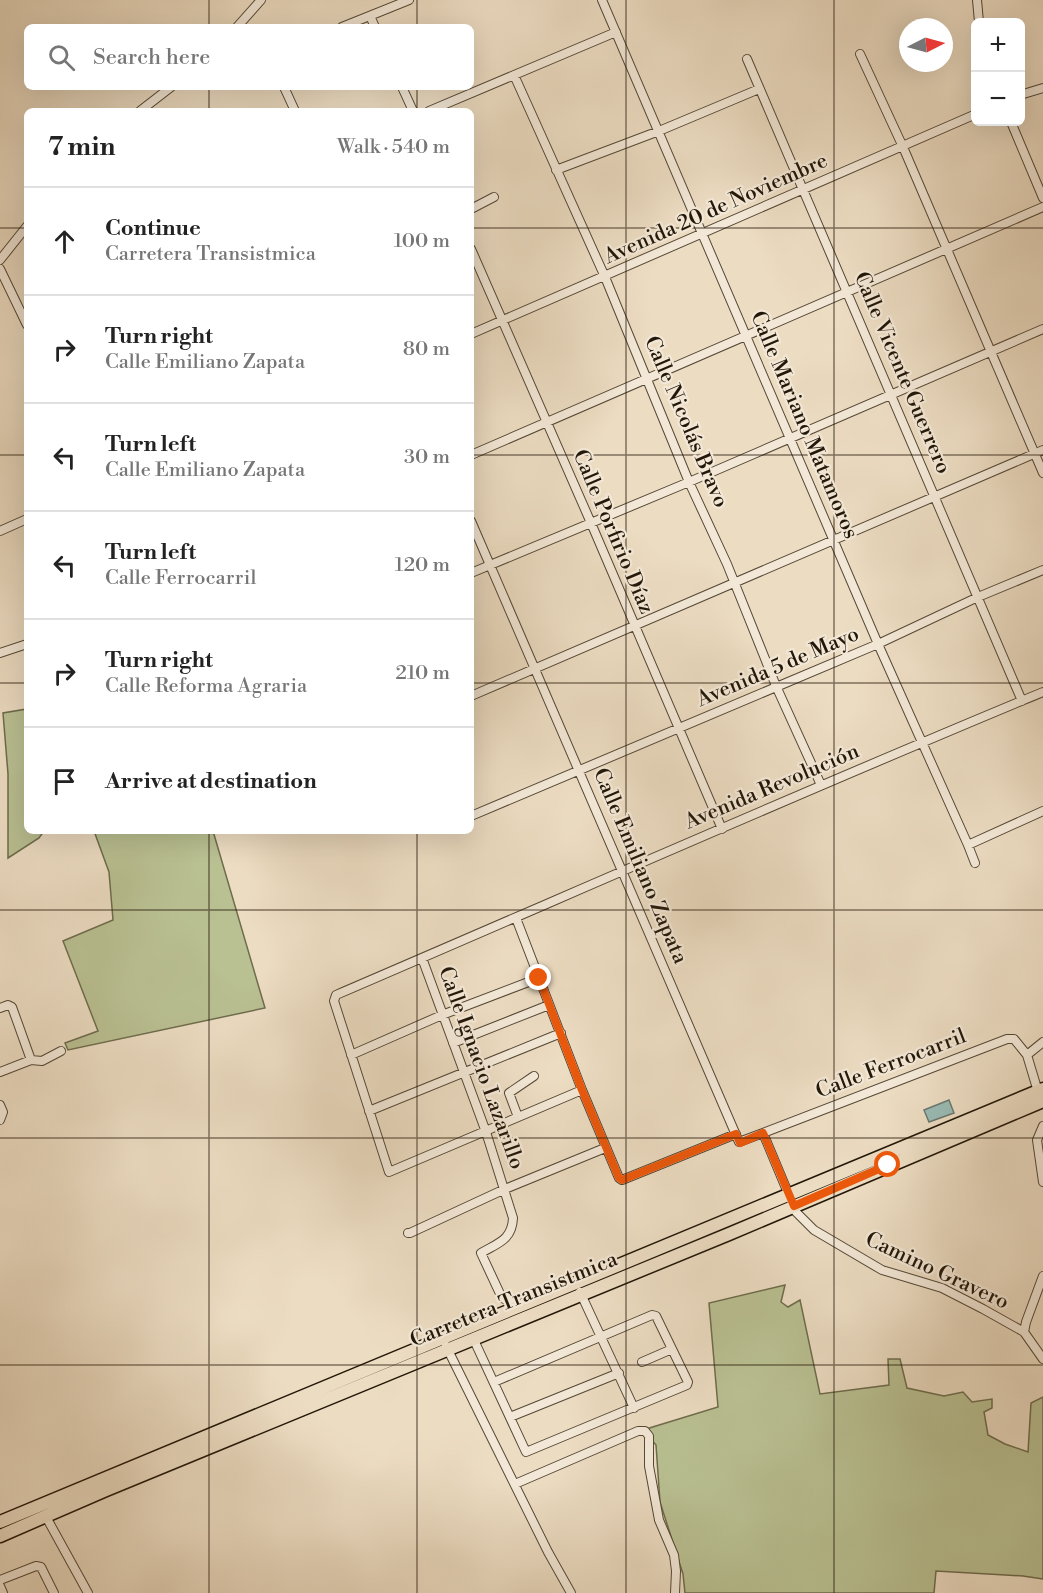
<!DOCTYPE html>
<html lang="en">
<head>
<meta charset="utf-8">
<style>
  body { margin:0; font-family:"Libre Bodoni",serif; background:#f2f2f2; color:#222 }
  .controls { position:absolute; right:18px; top:18px; display:grid; overflow:hidden; border-radius:9px; box-shadow:0 6px 24px #0002 }
  .controls button { width:54px; height:54px; display:grid; place-items:center; padding:0; border:0; border-bottom:2px solid #e0e0e0; background:#fff; color:#222; font:30px sans-serif }
  .compass { position:absolute; left:899px; top:18px; width:54px; height:54px; border-radius:50%; background:#fff; box-shadow:0 6px 24px #0002; rotate:84deg }
  .stop { position:absolute; width:18px; height:18px; margin:-14px; border:4px solid #ea580c; border-radius:50%; background:#fff }
  .stop.end { background:#ea580c; border-color:#fff; box-shadow:0 2px 6px #0008 }
  .list { margin:0; padding:0; list-style:none }
  h2 { display:flex; justify-content:space-between; align-items:center; height:78px; margin:0; padding:0 24px; font-size:26px }
  h2 small { font-size:20px; font-weight:400; color:#767676 }
  .list li { display:grid; grid-template-columns:39px 1fr auto; gap:18px; align-items:center; box-sizing:border-box; height:108px; padding:0 24px; border-top:2px solid #e0e0e0 }
  .list b { display:block; font-size:22px; white-space:nowrap }
  .list p { margin:0; font-size:20px; white-space:nowrap; color:#767676 }
  .list em { font-size:20px; font-style:normal; color:#767676 }
  .icon { flex:none; width:33px; height:33px; fill:none; stroke:currentColor; stroke-width:2; stroke-linecap:round; stroke-linejoin:round }
  .map { position:relative; flex:none; width:1043px; height:1593px; overflow:hidden }
  .search { position:absolute; background:#fff; box-shadow:0 6px 24px #0002; left:24px; top:24px; width:450px; height:66px; display:flex; align-items:center; gap:15px; box-sizing:border-box; padding:0 21px; border-radius:9px; color:#767676; font-size:22px }
  .panel { position:absolute; background:#fff; box-shadow:0 6px 24px #0002; left:24px; top:108px; width:450px; height:726px; border-radius:9px }
  .map>svg:first-child { display:block }
  .green { fill:#b9c092; stroke:#6e6c4d; stroke-width:1.5 }
  .water { fill:#99bbb5; stroke:#697970; stroke-width:1.5 }
  .lines { fill:none; stroke-linecap:round; stroke-linejoin:round }
  .street-casing { stroke:#544836; stroke-width:10 }
  .primary-casing { stroke:#221708; stroke-width:15 }
  .street { stroke:#f3e8d7; stroke-width:8 }
  .primary { stroke:#ecdcc2; stroke-width:12 }
  .route { stroke:#ea580c; stroke-width:8 }
  .grid { fill:none; stroke:#221708; stroke-width:1.5; stroke-opacity:0.55 }
  .labels { text-anchor:middle; dominant-baseline:central; stroke-width:4.5; stroke-linejoin:round; paint-order:stroke }
  .street-label { font-size:21px; fill:#221708; stroke:#f3e8d7 }
</style>
</head>
<body>
<div class="map">
<svg width="1043" height="1593" viewBox="0 0 1043 1593">
  <rect width="100%" height="100%" fill="#ecdcc2"/>
  <filter id="stains"><feTurbulence type="fractalNoise" baseFrequency=".00333" numOctaves="4"/><feColorMatrix values="0 0 0 0 .2 0 0 0 0 .09 0 0 0 0 .02 0 0 0 .5 -.17"/></filter>
  <radialGradient id="worn" r=".72"><stop offset=".6" stop-color="#630" stop-opacity="0"/><stop offset="1" stop-color="#630" stop-opacity=".3"/></radialGradient>
  <path class="green" d="M27,709V831H44L39,838L8,858V774L3,713Z
    M94,831H213L265,1008L68,1050L65,1043L98,1031L63,941L113,920L109,872Z
    M785,1285L781,1302L788,1307L800,1300L820,1394L889,1385L888,1359H900L907,1388L944,1396L963,1392L972,1402L992,1399V1408L984,1412L988,1435L1005,1444L1028,1452L1031,1403L1043,1397V1579L1023,1576L936,1571L934,1593H685L683,1574L660,1502L656,1445L643,1430L718,1407L709,1303Z"/>
  <path class="water" d="M949,1100L954,1113L929,1122L924,1110Z"/>
  <g class="lines">
    <defs>
      <path id="street" d="M602,0L878,644L968,845L975,863
        M977,0L979,22
        M370,16L375,27
        M237,27L261,0
        M342,27L409,0
        M860,54L903,147L1043,473
        M747,59L1022,701
        M514,75L605,277L689,482L727,564L776,686L821,785
        M284,87L295,111
        M402,87L413,111
        M1020,95L1043,88
        M140,111L171,87
        M429,111L616,32
        M1011,122L1043,198
        M556,170L659,131L759,89
        M471,209L494,197
        M471,249L591,523L722,829
        M0,260L27,226
        M0,269L27,325
        M471,334L976,114
        M471,455L1043,207
        M471,521L739,1142L763,1133L796,1212L814,1230L882,1270L942,1288L983,1309L1024,1332L1043,1359
        M0,531L27,519
        M471,573L689,482L1043,329
        M0,653L27,644
        M471,696L1043,450
        M471,816L878,644L978,597L1043,570
        M968,845L1043,811
        M516,918L582,1090L619,1178L622,1180L736,1134
        M422,958L486,1132L513,1218C512,1240 498,1243 481,1253L502,1298L511,1302V1305L506,1311
        M0,1008L8,1005L12,1007L31,1060
        M453,1043L549,1005
        M351,1055L442,1015L539,978
        M1027,1055L1043,1042
        M0,1072L31,1060L42,1061L61,1051
        M582,1090L389,1172L334,1001L336,995C571,894 806,790 1043,692
        M0,1105L3,1112L0,1120
        M369,1111L561,1033
        M518,1117L509,1093L534,1076
        M1043,1126L1037,1140L1043,1182
        M763,1133L1007,1039H1014L1027,1055L1036,1085
        M408,1233H410L505,1189L605,1148
        M580,1292L634,1408
        M1024,1332L1026,1322L1043,1276
        M473,1338L526,1452L687,1385L688,1382L656,1316L652,1315L494,1382
        M446,1346L548,1552L571,1593
        M642,1362L672,1349
        M510,1417L619,1373
        M515,1484L638,1431H645L649,1436V1466L659,1520L674,1555L676,1571L675,1593
        M45,1515L88,1593
        M0,1580L36,1566L41,1567L54,1593
        M0,1586L3,1593"/>
      <path id="primary" d="M0,1522L1043,1089
        M0,1536L106,1490L729,1234L1043,1101"/>
    </defs>
    <use href="#street" class="street-casing"/>
    <use href="#primary" class="primary-casing"/>
    <use href="#street" class="street"/>
    <use href="#primary" class="primary"/>
  </g>
  <g class="lines">
    <path class="route" d="M539,978L582,1090L619,1178L622,1180L736,1134L740,1143L763,1133L794,1206L888,1165"/>
  </g>
  <path class="grid" d="M209,0V27M417,0V27M626,0V1593M834,0V1593M209,87V111M417,87V111M0,228H27M471,228H1043M0,455H27M471,455H1043M0,683H27M471,683H1043M209,831V1593M417,831V1593M0,910H1043M0,1138H1043M0,1365H1043"/>
  <g class="labels">
    <g class="street-label">
      <text transform="translate(716 209) rotate(-24)">Avenida 20 de Noviembre</text>
      <text transform="translate(902 373) rotate(67)">Calle Vicente Guerrero</text>
      <text transform="translate(686 422) rotate(67)">Calle Nicolás Bravo</text>
      <text transform="translate(804 425) rotate(67)">Calle Mariano Matamoros</text>
      <text transform="translate(613 532) rotate(67)">Calle Porfirio Díaz</text>
      <text transform="translate(778 667) rotate(-23)">Avenida 5 de Mayo</text>
      <text transform="translate(772 787) rotate(-23)">Avenida Revolución</text>
      <text transform="translate(640 866) rotate(67)">Calle Emiliano Zapata</text>
      <text transform="translate(891 1064) rotate(-21)">Calle Ferrocarril</text>
      <text transform="translate(481 1068) rotate(70)">Calle Ignacio Lazarillo</text>
      <text transform="translate(937 1271) rotate(25)">Camino Gravero</text>
      <text transform="translate(514 1300) rotate(-22)">Carretera Transistmica</text>
    </g>
  </g>
  <rect width="100%" height="100%" filter="url(#stains)"/>
  <rect width="100%" height="100%" fill="url(#worn)"/>
</svg>
<div class="controls">
<button>+</button>
<button>−</button>
</div>
<svg class="compass" viewBox="-18 -18 36 36"><path d="M0-13l5 13h-10z" fill="#e53935"/><path d="M0 13l5-13h-10z" fill="#767676"/></svg>
<div class="stop" style="left:888px;top:1165px"></div>
<div class="stop end" style="left:539px;top:978px"></div>
<div class="search"><svg class="icon" aria-label="search" viewBox="0 0 24 24"><circle cx="10" cy="10" r="6"/><path d="M15 15l6 6"/></svg>Search here</div>
<section class="panel">
<h2>7 min<small>Walk · 540 m</small></h2>
<ul class="list">
<li><svg class="icon" aria-label="ahead" viewBox="0 0 24 24"><path d="M12 20V5M6 11l6-6 6 6"/></svg><div><b>Continue</b><p>Carretera Transistmica</p></div><em>100 m</em></li>
<li><svg class="icon" aria-label="right" viewBox="0 0 24 24"><path d="M7 20v-9h11M14 6l5 5-5 5"/></svg><div><b>Turn right</b><p>Calle Emiliano Zapata</p></div><em>80 m</em></li>
<li><svg class="icon" aria-label="left" viewBox="0 0 24 24"><path d="M17 20v-9H6M10 6l-5 5 5 5"/></svg><div><b>Turn left</b><p>Calle Emiliano Zapata</p></div><em>30 m</em></li>
<li><svg class="icon" aria-label="left" viewBox="0 0 24 24"><path d="M17 20v-9H6M10 6l-5 5 5 5"/></svg><div><b>Turn left</b><p>Calle Ferrocarril</p></div><em>120 m</em></li>
<li><svg class="icon" aria-label="right" viewBox="0 0 24 24"><path d="M7 20v-9h11M14 6l5 5-5 5"/></svg><div><b>Turn right</b><p>Calle Reforma Agraria</p></div><em>210 m</em></li>
<li><svg class="icon" aria-label="arrive" viewBox="0 0 24 24"><path d="M6 21V4h12l-3 4 3 4H6"/></svg><div><b>Arrive at destination</b></div></li>
</ul>
</section>
</div>
</body>
</html>
